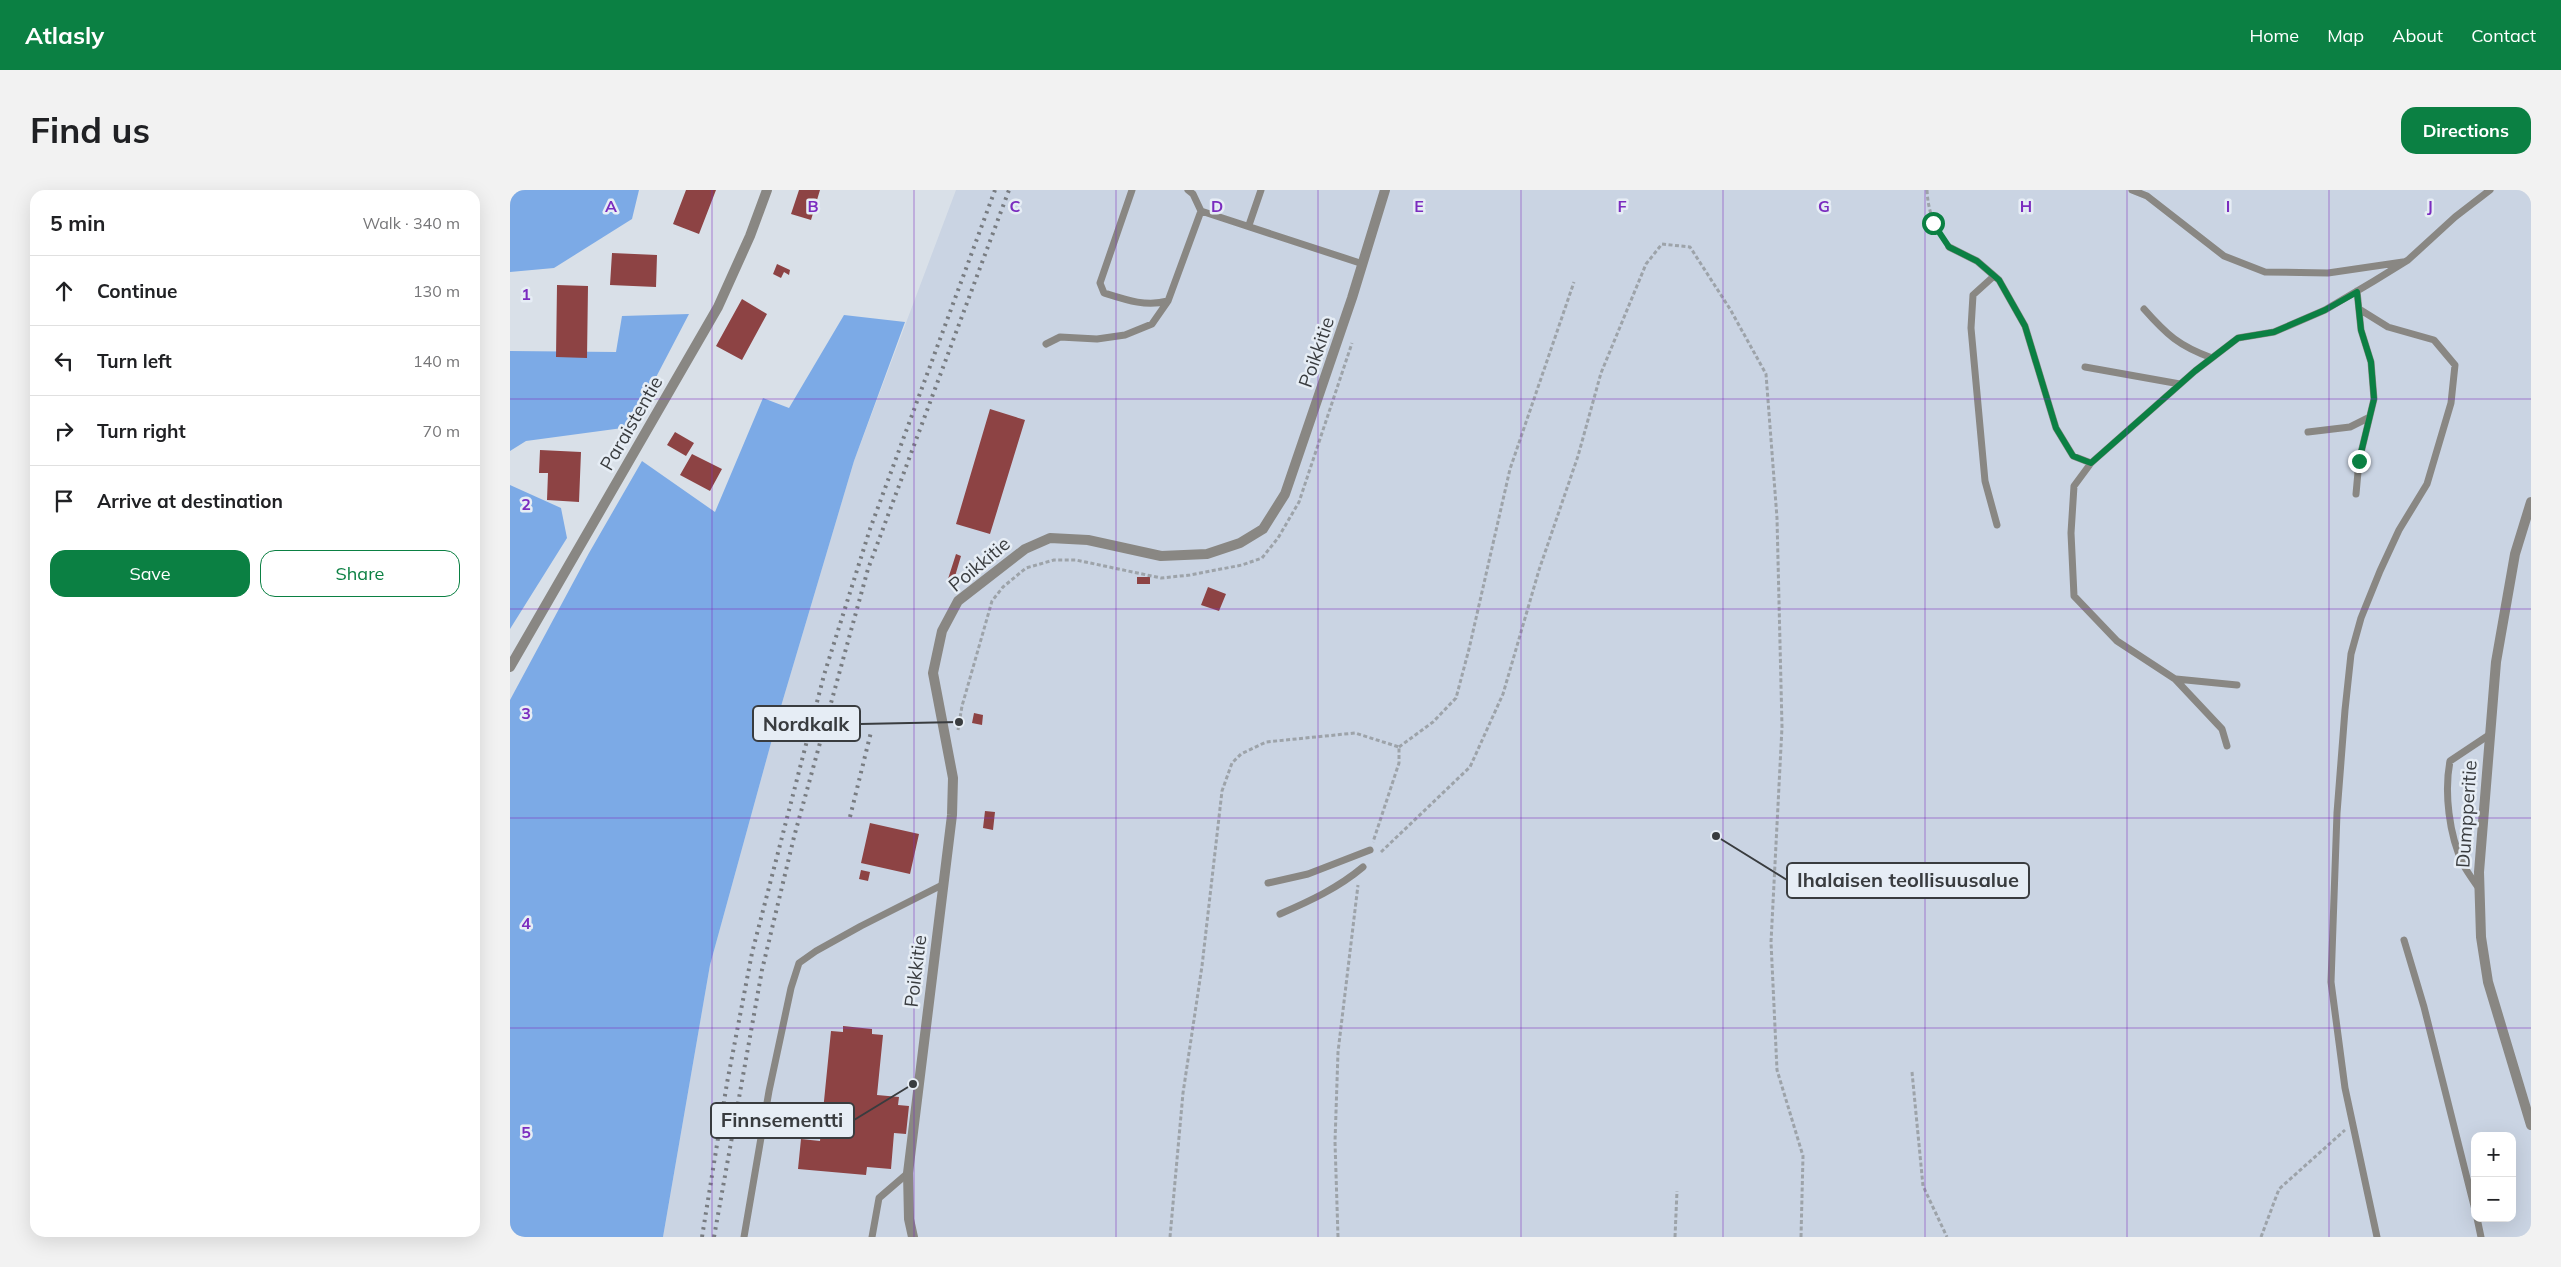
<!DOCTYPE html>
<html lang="en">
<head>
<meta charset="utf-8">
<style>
  body { margin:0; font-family:Mulish,sans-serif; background:#f2f2f2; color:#202124 }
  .controls { position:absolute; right:15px; bottom:15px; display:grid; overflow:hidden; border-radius:10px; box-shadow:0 5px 20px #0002 }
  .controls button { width:45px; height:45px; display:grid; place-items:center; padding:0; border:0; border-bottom:1px solid #e0e0e0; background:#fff; color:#202124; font:25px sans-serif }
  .stop { position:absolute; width:15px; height:15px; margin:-11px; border:4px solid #0b8043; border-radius:50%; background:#fff }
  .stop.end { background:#0b8043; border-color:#fff; box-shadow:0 1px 5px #0008 }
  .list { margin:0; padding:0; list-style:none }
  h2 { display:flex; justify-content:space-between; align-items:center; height:65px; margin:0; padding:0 20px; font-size:21px }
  h2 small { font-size:16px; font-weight:400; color:#757577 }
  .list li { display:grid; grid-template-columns:32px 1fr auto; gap:15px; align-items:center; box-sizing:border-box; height:70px; padding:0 20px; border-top:1px solid #e0e0e0 }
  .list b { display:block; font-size:19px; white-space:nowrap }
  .list em { font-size:16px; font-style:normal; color:#757577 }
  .actions { display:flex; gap:10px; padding:15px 20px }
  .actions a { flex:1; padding:11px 0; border:1px solid #0b8043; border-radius:15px; text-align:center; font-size:18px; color:#0b8043 }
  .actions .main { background:#0b8043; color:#fff }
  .icon { flex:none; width:28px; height:28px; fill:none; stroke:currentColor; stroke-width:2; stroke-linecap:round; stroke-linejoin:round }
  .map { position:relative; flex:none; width:2021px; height:1047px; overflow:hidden; border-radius:15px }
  header { display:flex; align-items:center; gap:30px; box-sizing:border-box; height:70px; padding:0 25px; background:#0b8043; color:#fff }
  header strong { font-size:24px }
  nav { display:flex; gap:28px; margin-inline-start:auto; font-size:18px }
  .intro { display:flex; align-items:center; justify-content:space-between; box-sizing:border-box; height:120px; padding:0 30px }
  h1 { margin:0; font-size:35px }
  .button { padding:12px 22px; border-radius:15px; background:#0b8043; color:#fff; font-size:18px; font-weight:700 }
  main { display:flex; gap:30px; padding:0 30px }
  aside { flex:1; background:#fff; border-radius:15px; box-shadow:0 5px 20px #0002 }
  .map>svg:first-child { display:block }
  .built { fill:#cad4e3; fill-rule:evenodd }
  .forest { fill:#7caae6 }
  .building { fill:#8d4344 }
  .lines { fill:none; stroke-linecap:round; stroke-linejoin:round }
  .path { stroke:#9da3a9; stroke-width:3; stroke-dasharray:4 2.5; stroke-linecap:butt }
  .lane { stroke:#898783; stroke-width:7 }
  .street { stroke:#898783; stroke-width:10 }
  .rail { stroke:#787c81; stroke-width:4; stroke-dasharray:2.5 5; stroke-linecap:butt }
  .route { stroke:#0b8043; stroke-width:6 }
  .grid { fill:none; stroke:#7b2cbf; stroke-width:1; stroke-opacity:0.55 }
  .labels { text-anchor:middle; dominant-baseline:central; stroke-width:5; stroke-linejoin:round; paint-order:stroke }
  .street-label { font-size:19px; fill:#393c3f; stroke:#e6edf5 }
  .grid-label { font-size:16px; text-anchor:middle; font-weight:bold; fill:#7b2cbf; stroke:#e6edf5; stroke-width:5; stroke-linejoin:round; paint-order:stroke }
  .leader { fill:none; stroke:#393c3f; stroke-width:2 }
  .callout-dot { fill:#393c3f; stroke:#e6edf5; stroke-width:2 }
  .callout { fill:#e6edf5; stroke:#393c3f; stroke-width:2 }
  .callout-label { font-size:20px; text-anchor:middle; font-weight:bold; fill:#393c3f }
</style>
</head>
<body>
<header>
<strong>Atlasly</strong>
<nav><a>Home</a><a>Map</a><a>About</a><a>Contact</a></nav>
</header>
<div class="intro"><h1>Find us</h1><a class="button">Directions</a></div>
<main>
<aside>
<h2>5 min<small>Walk · 340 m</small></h2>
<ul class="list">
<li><svg class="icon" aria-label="ahead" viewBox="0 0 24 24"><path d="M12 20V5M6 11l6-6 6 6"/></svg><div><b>Continue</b></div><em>130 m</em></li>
<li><svg class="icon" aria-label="left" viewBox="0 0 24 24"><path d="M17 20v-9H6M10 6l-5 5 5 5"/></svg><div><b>Turn left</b></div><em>140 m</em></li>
<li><svg class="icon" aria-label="right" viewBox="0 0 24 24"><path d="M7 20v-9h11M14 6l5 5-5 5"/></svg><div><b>Turn right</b></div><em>70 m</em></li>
<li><svg class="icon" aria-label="arrive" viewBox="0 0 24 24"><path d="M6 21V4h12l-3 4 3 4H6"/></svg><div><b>Arrive at destination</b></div></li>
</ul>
<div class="actions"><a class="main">Save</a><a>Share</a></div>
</aside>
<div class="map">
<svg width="2021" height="1047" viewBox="0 0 2021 1047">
  <rect width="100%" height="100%" fill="#d9e0e8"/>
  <path class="built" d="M446,0H2021V1047H153L200,775L272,513L344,271ZM1965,946H2002V1028H1965Z"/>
  <path class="forest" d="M0,0H129L122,29L44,78L0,82Z
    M179,124L120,237L16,251L0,261V161L106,162L112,126Z
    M334,125L395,132L344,271L272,513L200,775L153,1047H0V510L79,363L132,271L205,322L253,208L279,218Z
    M0,295L51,318L57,348L0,439Z"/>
  <path class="building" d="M176,0H206L189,44L163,34Z
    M289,0H310L301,30L281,24Z
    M102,63L147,65L146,97L100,95Z
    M267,74L280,80L279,85L274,82L271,88L263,84Z
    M47,95L78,96L77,168L46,167Z
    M232,109L257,124L232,170L206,156Z
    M480,219L515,230L480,344L446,334Z
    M165,242L184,253L176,266L157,255Z
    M30,260L71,262L69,312L37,310L38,283H29Z
    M182,264L212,279L200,301L170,285Z
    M446,364L451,366L443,393L437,392Z
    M627,387H640V394H627Z
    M698,397L716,404L709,421L691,415Z
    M464,523L473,525L472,535L462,533Z
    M475,621L485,622L483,640L473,638Z
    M360,633L409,644L400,684L351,673Z
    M351,680L360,682L358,691L349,689Z
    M333,836L362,839V844L373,845L367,905L389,907L388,915L399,916L396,944L384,943L381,979L357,977L356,985L288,979L291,949L310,951L321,841L333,842Z"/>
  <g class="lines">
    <path class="path" d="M1417,0C1418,20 1423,33 1434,50
      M448,540L452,516L482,411L493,397L516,378L544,370H566L651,388L680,385L732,375L752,368L768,348L789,312L842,153
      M889,557L923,532L946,508L959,459L1000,279L1064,92
      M871,662L960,577L993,504L1029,380L1068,266L1091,183L1136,74L1152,54L1180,57L1220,119L1256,184L1267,328L1272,537L1261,752L1267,880L1293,966L1291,1047
      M1402,882L1413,996L1437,1047
      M660,1047L673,903L692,776L712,601L722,573L731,564L756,552L845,543L889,557V573L863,652
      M828,1047L825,952L828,862L848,695
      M1165,1047L1167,1001
      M1751,1047L1769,999L1835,940"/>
    <path class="lane" d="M622,0L590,93L594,103C616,110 636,117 658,111L691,21L683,4L678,0
      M1622,0L1637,6L1714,66L1755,82L1818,83L1893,72
      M691,21L853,74
      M739,35L751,0
      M1439,57L1467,71L1489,90L1515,136L1546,238L1563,266L1581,273
      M1484,86L1463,105L1461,138L1475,291L1487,335
      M1634,119C1657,145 1669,156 1702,168
      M1849,119L1878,137L1924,150L1945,175L1941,213L1917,294L1889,340L1870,381L1851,428L1841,464L1835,520L1827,623L1821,792L1835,898L1867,1047
      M536,154L550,147L587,149L615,145L642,134L658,111
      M1575,177L1670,194
      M1798,242L1840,237L1858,228
      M1846,304L1849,271L1864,209L1861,172L1851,140L1847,101
      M1666,489L1727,495
      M1717,556L1712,539L1665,489L1607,451L1564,406L1561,343L1564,296L1581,273L1685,181L1728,148L1764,142L1815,120L1864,91L1898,70L1945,27L1980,0
      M758,693L798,684L860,660
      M1968,697C1963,690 1957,682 1953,674C1939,645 1934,602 1940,571L1979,545
      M770,724C800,711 828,698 853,677
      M1894,750L1914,817L1965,1020
      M1967,1028L1971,1047
      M234,1047L259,901L281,798L289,773L306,761L351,736L434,694
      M362,1047L369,1008L398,983"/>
    <path class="street" d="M2021,312L2005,364L1986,472L1969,682L1971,747L1978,792L2021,935
      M0,477L208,117L240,46L257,0
      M403,1047L399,1029L398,983L442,625L443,588L423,483L432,441L448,411L515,359L540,348L578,350L651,366L697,364L730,353L753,339L775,304L842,108L875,0"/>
    <path class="rail" d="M340,627L361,542
      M192,1047L217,893L242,763L314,485L360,339L485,0
      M204,1047L252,780L284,647L358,379L499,0"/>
  </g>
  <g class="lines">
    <path class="route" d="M1423,33L1439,57L1467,71L1489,90L1515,136L1546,238L1563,266L1581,273L1685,181L1728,148L1764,142L1815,120L1847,102L1851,140L1861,172L1864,209L1849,271"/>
  </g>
  <path class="grid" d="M202,0V1047M404,0V1047M606,0V1047M808,0V1047M1011,0V1047M1213,0V1047M1415,0V1047M1617,0V1047M1819,0V1047M0,209H2021M0,419H2021M0,628H2021M0,838H2021"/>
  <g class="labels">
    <g class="street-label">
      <text transform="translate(806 162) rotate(-71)">Poikkitie</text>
      <text transform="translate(121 233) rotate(-60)">Paraistentie</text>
      <text transform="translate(469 374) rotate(-40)">Poikkitie</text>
      <text transform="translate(1956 624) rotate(-86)">Dumpperitie</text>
      <text transform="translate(405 781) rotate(-83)">Poikkitie</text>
    </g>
  </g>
  <g class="grid-label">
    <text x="101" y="22">A</text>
    <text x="303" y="22">B</text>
    <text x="505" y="22">C</text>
    <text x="707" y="22">D</text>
    <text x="909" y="22">E</text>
    <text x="1112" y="22">F</text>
    <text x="1314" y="22">G</text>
    <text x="1516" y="22">H</text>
    <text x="1718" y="22">I</text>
    <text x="1920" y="22">J</text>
    <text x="16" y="110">1</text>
    <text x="16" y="320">2</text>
    <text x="16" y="529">3</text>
    <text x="16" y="739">4</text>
    <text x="16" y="948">5</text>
  </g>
  <path class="leader" d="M449 532L350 534M1206 646L1277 690M403 894L344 930"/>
  <g class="callout-dot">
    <circle cx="449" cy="532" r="5"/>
    <circle cx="1206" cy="646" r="5"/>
    <circle cx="403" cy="894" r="5"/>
  </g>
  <g class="callout">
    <rect x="243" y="516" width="107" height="35" rx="5"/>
    <rect x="1277" y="673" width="242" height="35" rx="5"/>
    <rect x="201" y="913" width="143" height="35" rx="5"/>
  </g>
  <g class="callout-label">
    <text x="296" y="541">Nordkalk</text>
    <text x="1398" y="697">Ihalaisen teollisuusalue</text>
    <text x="272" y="937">Finnsementti</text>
  </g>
</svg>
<div class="controls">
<button>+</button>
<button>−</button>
</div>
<div class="stop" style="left:1423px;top:33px"></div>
<div class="stop end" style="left:1849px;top:271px"></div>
</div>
</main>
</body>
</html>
